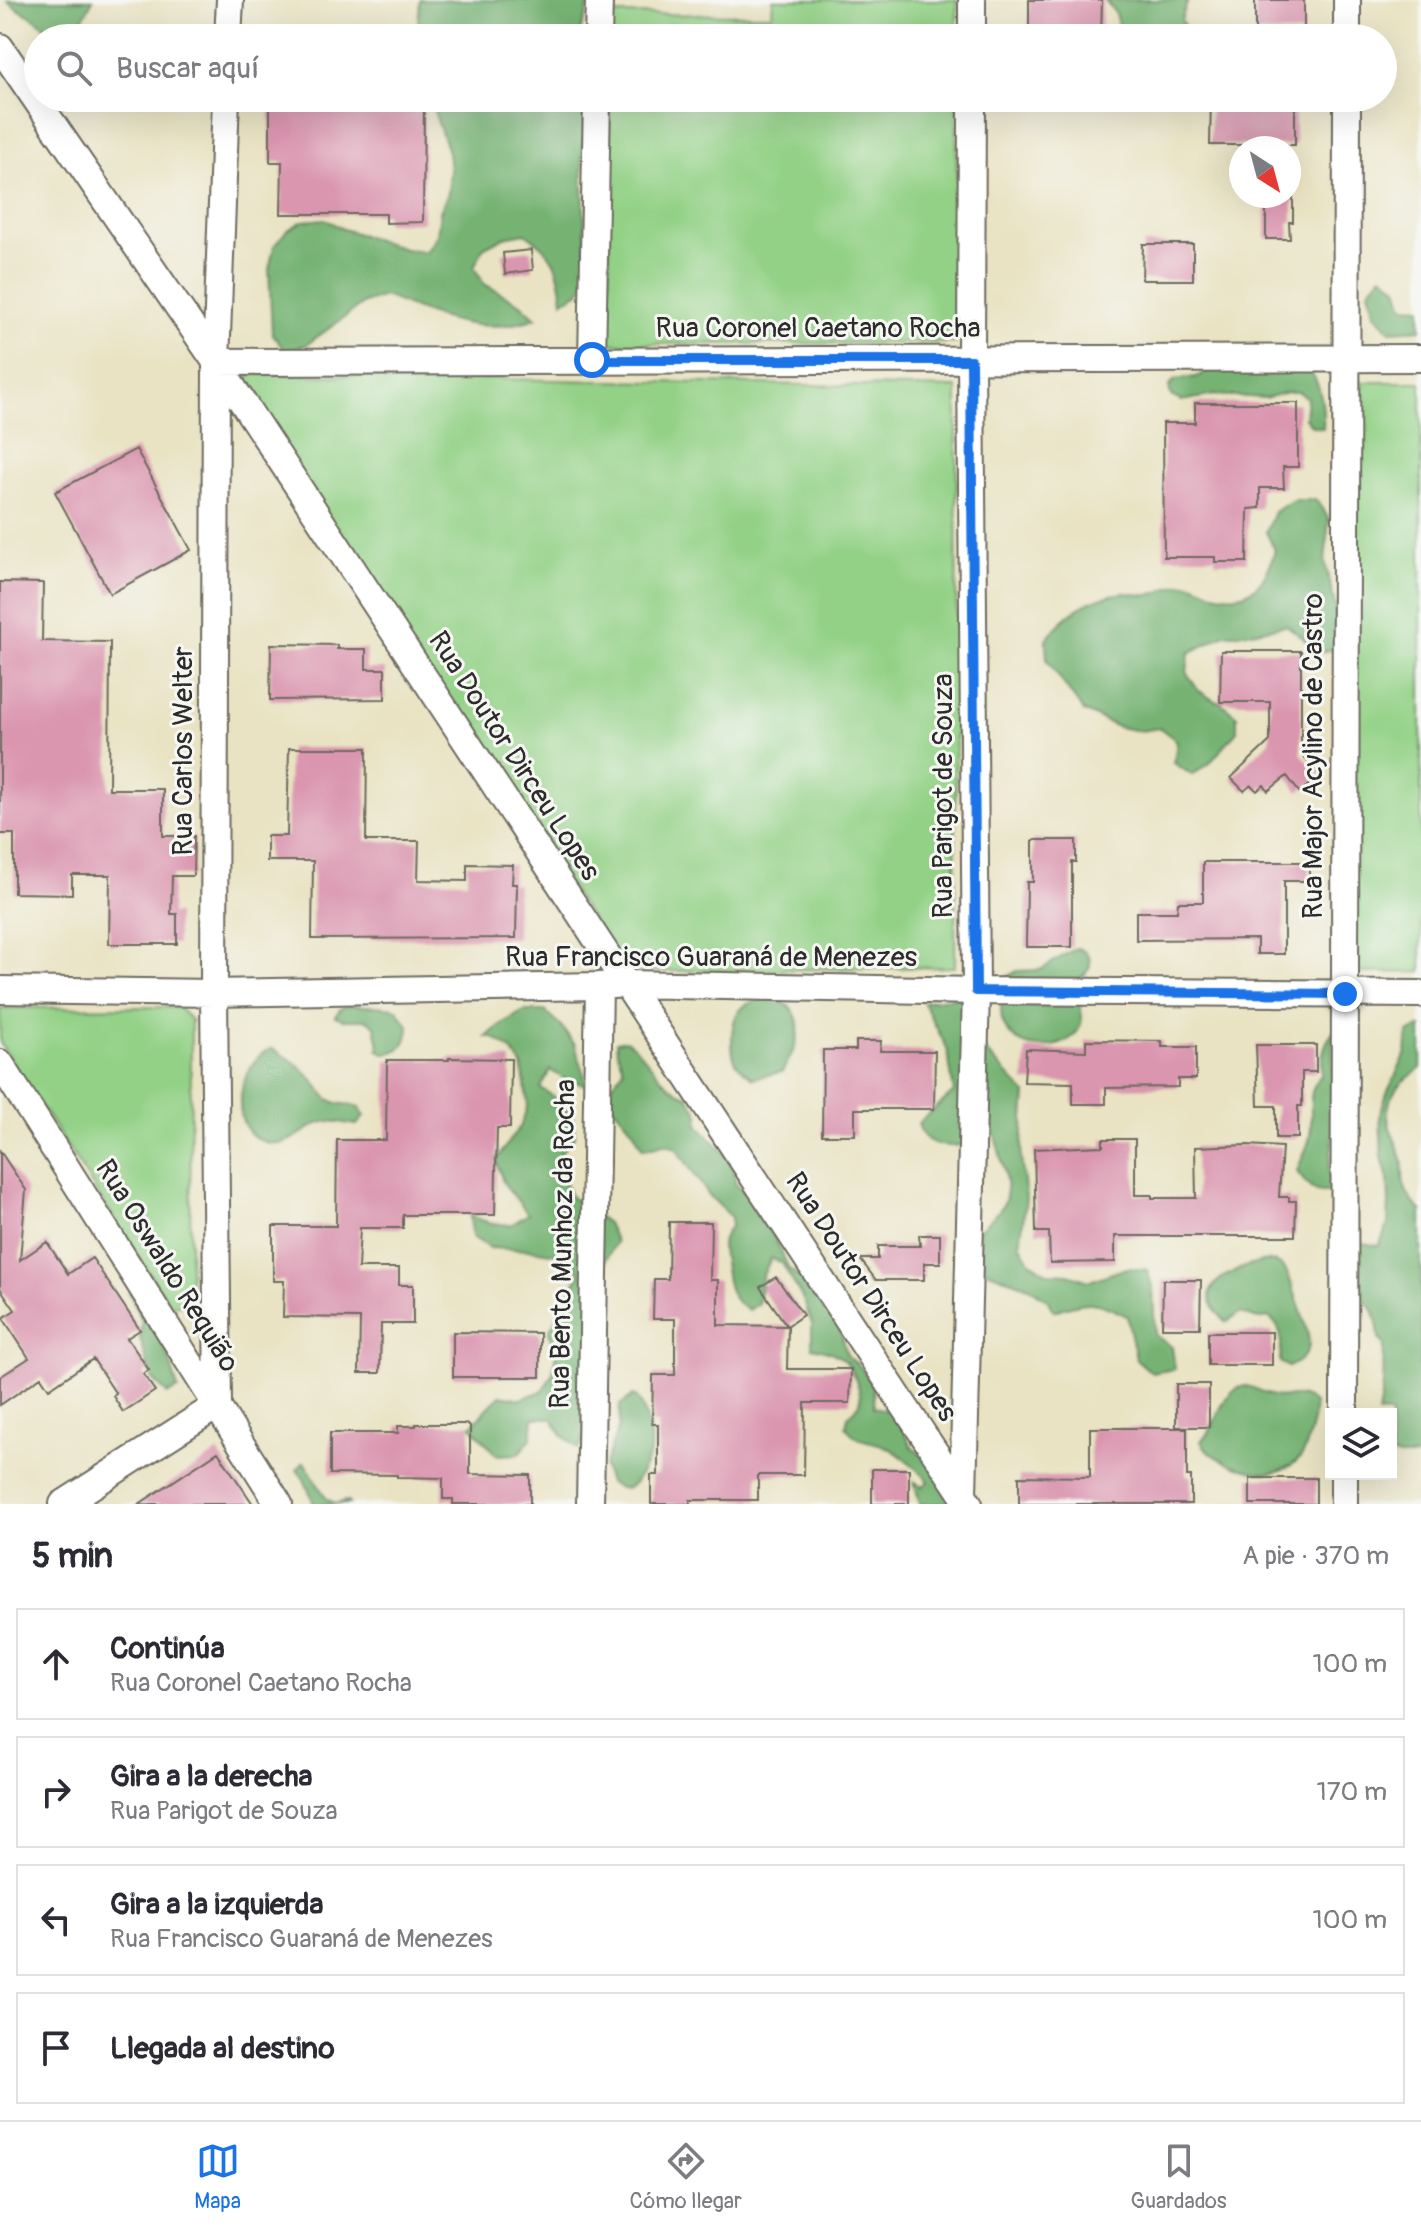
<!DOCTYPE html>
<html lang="es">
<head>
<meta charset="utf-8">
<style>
  body { margin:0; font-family:Pangolin,sans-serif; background:#f7f7f7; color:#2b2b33 }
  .controls { position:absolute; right:24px; bottom:24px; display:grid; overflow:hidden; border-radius:0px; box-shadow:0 8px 32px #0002 }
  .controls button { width:72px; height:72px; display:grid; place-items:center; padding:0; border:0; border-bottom:2px solid #e1e1e2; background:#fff; color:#2b2b33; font:40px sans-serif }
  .compass { position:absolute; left:1229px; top:136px; width:72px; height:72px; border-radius:50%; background:#fff; box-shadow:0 8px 32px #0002; rotate:144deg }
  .stop { position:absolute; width:24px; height:24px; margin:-18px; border:6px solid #1a73e8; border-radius:50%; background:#fff }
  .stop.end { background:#1a73e8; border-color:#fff; box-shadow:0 2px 8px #0008 }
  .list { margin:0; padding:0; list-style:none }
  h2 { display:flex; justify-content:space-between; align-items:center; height:104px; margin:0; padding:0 32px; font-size:34px }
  h2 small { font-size:26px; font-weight:400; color:#7c7c81 }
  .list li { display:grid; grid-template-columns:52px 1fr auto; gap:24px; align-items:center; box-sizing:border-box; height:112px; margin:0 16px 16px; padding:0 16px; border:2px solid #e1e1e2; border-radius:0px }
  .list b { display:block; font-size:30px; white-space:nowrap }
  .list p { margin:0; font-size:26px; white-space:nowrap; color:#7c7c81 }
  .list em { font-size:26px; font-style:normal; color:#7c7c81 }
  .icon { flex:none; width:44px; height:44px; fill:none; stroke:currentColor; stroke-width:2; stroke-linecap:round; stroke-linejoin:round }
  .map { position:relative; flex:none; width:1421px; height:1504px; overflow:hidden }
  .search { position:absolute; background:#fff; box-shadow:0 8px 32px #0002; left:24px; right:24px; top:24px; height:88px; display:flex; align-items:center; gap:20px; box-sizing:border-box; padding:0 28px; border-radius:44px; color:#7c7c81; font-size:30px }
  .sheet { height:616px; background:#fff }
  nav { display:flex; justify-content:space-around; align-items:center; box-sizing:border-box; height:112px; border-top:2px solid #e1e1e2; background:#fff; font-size:22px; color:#7c7c81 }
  nav a { display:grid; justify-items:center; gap:4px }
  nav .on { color:#1a73e8 }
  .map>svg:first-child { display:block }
  .green { fill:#93d186; stroke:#5f7e58; stroke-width:2 }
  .forest { fill:#76b373; stroke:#506f4f; stroke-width:2 }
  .building { fill:#da95af }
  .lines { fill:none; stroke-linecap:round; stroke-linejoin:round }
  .minor-casing { stroke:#6e6b60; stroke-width:30 }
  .minor { stroke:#fff; stroke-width:26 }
  .route { stroke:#1a73e8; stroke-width:10 }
  .labels { text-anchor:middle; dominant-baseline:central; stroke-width:6; stroke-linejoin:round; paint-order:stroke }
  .street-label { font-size:28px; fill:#2b2b2b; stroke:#f6f6f2 }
</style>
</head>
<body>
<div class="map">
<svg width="1421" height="1504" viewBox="0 0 1421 1504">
  <rect width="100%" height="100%" fill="#f6f6f2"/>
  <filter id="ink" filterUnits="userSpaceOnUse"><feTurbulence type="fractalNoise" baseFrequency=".0125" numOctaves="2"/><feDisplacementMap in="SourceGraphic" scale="16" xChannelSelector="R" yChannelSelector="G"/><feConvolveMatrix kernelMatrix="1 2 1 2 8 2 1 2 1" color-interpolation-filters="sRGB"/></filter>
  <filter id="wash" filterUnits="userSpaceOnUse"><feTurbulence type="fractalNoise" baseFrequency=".006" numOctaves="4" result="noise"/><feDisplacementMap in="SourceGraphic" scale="32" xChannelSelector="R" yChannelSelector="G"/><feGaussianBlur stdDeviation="1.8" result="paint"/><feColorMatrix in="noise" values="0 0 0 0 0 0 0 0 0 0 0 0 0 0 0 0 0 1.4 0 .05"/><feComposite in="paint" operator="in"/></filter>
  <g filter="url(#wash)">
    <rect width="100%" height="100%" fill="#e9e3c3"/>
    <path class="green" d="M773,0H957V38H610V14L772,15Z
      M610,98H957L956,343L609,344Z
      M250,374L957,388L955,967L627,972L241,393Z
      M1352,382H1421V972L1352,973Z
      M178,1007L191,1020L190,1303L171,1306L0,1043V1008Z"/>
    <path class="forest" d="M7,0H93C85,15 79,28 64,37C52,34 46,26 35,19C25,12 15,9 7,0Z
      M420,0H590L586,16L577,38H425L418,23Z
      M1105,0H1188L1181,20L1192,38H1121L1115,13Z
      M437,98H587L582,161L587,280L580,292L563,301C560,268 553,251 525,233L504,237L483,248L474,267L484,284L521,304L536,318C481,338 435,316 384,296L364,303L306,345L284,350L272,333L269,269L274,247L286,231L303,221L325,219L343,229L405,249L426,252L437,235L440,212L448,193L450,171L448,152L433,108Z
      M1382,275L1398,287L1404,306L1421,307V329L1390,331L1375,314L1369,290Z
      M1306,367C1321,380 1324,407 1323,428L1312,426L1305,418L1307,398L1299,392H1287L1265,398L1215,395L1181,401L1171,396L1169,386L1175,380L1196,377L1215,368Z
      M1293,500H1316L1329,519L1325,563L1335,605L1337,648L1317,653L1302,637L1286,625L1246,633L1225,634L1189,653L1187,673L1198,690L1215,701L1220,702L1237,716V731L1209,764L1192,775L1174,763L1177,741L1160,728L1140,731L1118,727L1083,711L1047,660L1046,639C1068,612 1088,597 1124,593C1132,593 1141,596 1149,595C1164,592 1175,582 1191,584C1199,585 1206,591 1214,593C1250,603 1266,583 1275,550L1266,532L1274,512Z
      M1076,948C1086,949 1094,960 1088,970C1086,973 1083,976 1081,979C1069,996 1091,1013 1077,1032C1060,1054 1015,1052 1004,1025C998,1012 1002,989 1007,977L1017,971L1040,970Z
      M963,996L972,1037L1026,1094L1021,1157L1026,1198L1020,1244L1030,1261L1047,1273L1068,1274L1089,1281L1127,1268L1147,1270L1153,1290L1155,1335L1172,1347L1175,1369L1152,1373L1136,1359L1127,1316C1095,1300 1088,1299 1054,1311L1049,1301L1029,1287L984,1270L974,1272L978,1231C986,1222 999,1214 1004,1203C1013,1186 996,1142 991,1123C989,1126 987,1130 984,1134C972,1147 943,1150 928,1140C922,1136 920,1130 918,1123L954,1092L947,1048L923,1002Z
      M774,998C812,1012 798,1046 782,1072L753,1078C737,1067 732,1061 732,1042C731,1012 743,999 774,998Z
      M352,1005C367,1007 381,1005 397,1009L409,1027C408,1043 402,1050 386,1054L377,1049L379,1046L375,1026L367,1020H345L335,1016L341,1008Z
      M524,1011H545L561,1026L575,1045L587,1085L566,1080L550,1070L541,1088L558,1100L572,1116L575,1136L561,1152L562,1176L571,1197L607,1223L616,1242L596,1277C605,1316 613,1357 602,1397C597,1415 587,1432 579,1449L563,1436L552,1418H533L531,1438L519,1454L497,1455L471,1426L500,1395L521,1399L542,1391L553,1374L556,1352L549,1331L580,1274L571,1256L532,1250L490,1248L472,1237L470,1216L490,1223L511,1225L528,1214L503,1182L496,1160L521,1125L528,1105L522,1065L510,1049L492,1037H486L503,1023Z
      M1421,1027V1068C1408,1078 1392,1088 1389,1105C1384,1125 1397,1140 1402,1159C1404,1167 1402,1176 1404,1184C1406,1193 1413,1204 1421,1210V1356L1419,1364L1421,1371V1457H1400L1391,1455V1414H1378L1383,1385L1384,1344L1379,1339C1377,1312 1375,1306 1350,1291L1357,1242L1379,1246L1388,1224L1389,1202L1388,1179L1382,1157L1380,1115L1387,1093L1406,1054L1408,1033Z
      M1333,1032V1137L1329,1171L1331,1191C1311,1195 1309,1186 1297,1172C1300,1160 1308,1149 1310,1136C1315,1111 1303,1096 1322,1074C1321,1058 1323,1045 1333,1032Z
      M626,1040C650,1056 660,1088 688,1096L699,1114L698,1125C712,1139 737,1163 735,1183L763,1213L789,1269L805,1281L820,1279L836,1315L847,1355L862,1369L873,1386L874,1407L893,1412L912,1447L930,1462L955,1504H920L914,1481L922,1487L929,1481C917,1469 903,1455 887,1447C870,1439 859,1444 846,1427L848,1416C865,1404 862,1394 854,1376C851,1369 849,1364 843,1359C834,1352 823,1349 812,1347V1324L804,1301L782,1263L771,1258L762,1277L758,1304L748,1310C730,1301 727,1286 725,1268C722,1251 718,1240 731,1226V1217L708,1194L676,1148L665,1144L643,1149L633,1130L612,1105L607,1095L611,1086L623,1070C621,1059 616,1053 616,1042Z
      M272,1048L291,1060L308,1074L328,1099L337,1103L360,1107L364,1116L357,1125C345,1124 332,1119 320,1123C302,1130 291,1146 270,1143C222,1135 239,1061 272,1048Z
      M1268,1261C1275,1262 1280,1263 1285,1269C1290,1277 1310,1334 1309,1344C1308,1355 1298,1363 1288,1367L1280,1362C1281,1344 1285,1328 1268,1317L1258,1319L1240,1313L1226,1322C1220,1316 1213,1309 1211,1301C1204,1277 1251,1264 1268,1261Z
      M129,1292L138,1294L163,1339L178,1389L168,1394L153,1380L149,1370L140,1338L142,1321Z
      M1245,1386C1255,1387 1261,1392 1270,1395C1287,1401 1297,1389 1314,1404C1315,1414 1314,1420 1311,1429C1308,1438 1307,1451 1300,1458C1281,1477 1257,1475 1235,1466C1220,1459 1209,1456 1201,1441C1222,1421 1217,1393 1245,1386Z
      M634,1395C646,1404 653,1441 649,1456C647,1463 643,1468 640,1474C637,1479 634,1486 627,1488C621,1490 614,1486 609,1483L604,1467L619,1426L620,1405Z
      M304,1462L326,1498L336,1504L347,1501L349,1504H314L304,1479L297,1470Z"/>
    <g id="blocks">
      <path class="building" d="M1029,0H1102L1101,38H1029Z
        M1255,0H1304V33H1255Z
        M270,98H424L423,222L386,223V214H281L282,162H270Z
        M1211,98H1295V145H1210Z
        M1266,196H1293V222H1289L1290,239H1266Z
        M1143,244H1193V280H1142Z
        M531,250L533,270L505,274L503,253Z
        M1195,403H1298V467H1283L1284,488H1260V508L1248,509L1247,562H1215V557H1164L1163,423H1195Z
        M136,449L191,550L110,594L55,492Z
        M0,582L43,583L42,641L110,642L109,789H163V836H194L193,876H172L171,914H177V944H109L110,875H72V894L14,893V834H0Z
        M271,644L337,645V649H366V669H385V699L270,700Z
        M1221,651H1301V753L1320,776L1299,792L1287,776L1268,791L1264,785L1257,791L1251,785L1244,791L1231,778L1270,741V702H1220Z
        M289,748H367L366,841H419L418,880L467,881V864L513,865L512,884H517L516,938L312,939L313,861H267V836H287Z
        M1033,840H1076V862H1072V947H1026L1027,882H1033Z
        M1203,862H1309V881H1284V954H1257V939L1136,940V912H1177L1178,902H1203Z
        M1086,1040L1162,1041V1047H1196V1079H1178V1087L1106,1088V1104H1073V1083L1024,1082L1026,1049L1086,1051Z
        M856,1041H881L880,1051H935L934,1109H855V1135H822L823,1050H856Z
        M1256,1045H1316V1072H1302V1106H1298V1138H1276V1106H1258Z
        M449,1058L511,1059L510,1128H497L495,1215H403V1228H360L358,1268H399V1285H413V1324H381L380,1373H359L360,1318L283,1317L284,1281H273V1226H336L337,1140H386L387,1060H449Z
        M1103,1139H1135V1195H1152V1198H1196L1195,1147L1247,1145L1282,1147L1279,1197H1289V1201H1296L1295,1236H1115V1262L1050,1263L1049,1232H1036L1034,1149L1103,1146Z
        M0,1151L26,1190L20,1260L47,1242L68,1274L92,1258L140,1330L127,1338L149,1370L143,1374L155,1391L123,1412L113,1396L116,1394L93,1359L49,1389L41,1377L0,1405V1377L29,1358L3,1318L15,1310L0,1288Z
        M669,1222H711L710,1280H718V1325L788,1326L787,1369H851L850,1403H805L804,1475H758V1500H690V1504H651V1475H658V1424H652L653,1375H675V1319H653L654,1279H668Z
        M919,1235H940V1263H924V1280H876L860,1259H878V1246H920Z
        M776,1277L803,1315L787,1326L760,1287Z
        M1163,1280H1201L1200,1328H1162Z
        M453,1332L540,1333V1377H453Z
        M1208,1332H1272V1365H1208Z
        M1176,1384H1209V1427H1176Z
        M416,1424H468L470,1426V1474L530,1475V1504H453V1499H443V1478L397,1477V1475L330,1474V1433H398V1426H416Z
        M1090,1428H1187V1476H1191V1504H1019V1476L1090,1477Z
        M218,1452L253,1504H139Z
        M872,1469H909V1504H872Z
        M1250,1478H1316V1504H1250Z"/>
    </g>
  </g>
  <g filter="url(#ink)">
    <use href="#blocks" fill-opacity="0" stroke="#6e6b60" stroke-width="2"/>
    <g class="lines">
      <defs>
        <path id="minor" d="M228,38L230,0
          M598,38L599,0
          M972,38V0
          M1347,38V0
          M0,47L216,362L969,1504
          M592,360L597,98
          M216,362L1421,358
          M0,990L214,993L599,986L626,984L976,991L1421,994
          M0,1063L279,1504
          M1344,1414L1347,98
          M963,1494L976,991L971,360L972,98
          M63,1504L218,1405L214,993L216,362L226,98
          M590,1504L599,986
          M1344,1504V1474"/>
      </defs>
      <use href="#minor" class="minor-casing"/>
      <use href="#minor" class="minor"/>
    </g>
  </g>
  <g class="lines" filter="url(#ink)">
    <path class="route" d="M592,360H971L976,991L1345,994"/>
  </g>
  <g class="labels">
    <g class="street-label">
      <text x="818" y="328">Rua Coronel Caetano Rocha</text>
      <text transform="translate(183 751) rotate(-90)">Rua Carlos Welter</text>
      <text transform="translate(514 756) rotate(57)">Rua Doutor Dirceu Lopes</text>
      <text transform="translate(1313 756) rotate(-90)">Rua Major Acylino de Castro</text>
      <text transform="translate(943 796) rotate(-90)">Rua Parigot de Souza</text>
      <text x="711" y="957">Rua Francisco Guaraná de Menezes</text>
      <text transform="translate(563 1244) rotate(-89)">Rua Bento Munhoz da Rocha</text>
      <text transform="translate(167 1266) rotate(58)">Rua Oswaldo Requião</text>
      <text transform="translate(871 1297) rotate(57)">Rua Doutor Dirceu Lopes</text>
    </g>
  </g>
</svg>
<div class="controls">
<button><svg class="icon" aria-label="layers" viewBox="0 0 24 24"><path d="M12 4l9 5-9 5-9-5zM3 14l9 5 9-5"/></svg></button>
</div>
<svg class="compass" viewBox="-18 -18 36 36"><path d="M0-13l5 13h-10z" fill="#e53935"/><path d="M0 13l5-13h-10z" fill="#7c7c81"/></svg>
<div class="stop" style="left:592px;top:360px"></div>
<div class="stop end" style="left:1345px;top:994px"></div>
<div class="search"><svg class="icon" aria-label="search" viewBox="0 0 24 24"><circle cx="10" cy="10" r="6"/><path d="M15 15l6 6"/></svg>Buscar aquí</div>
</div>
<section class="sheet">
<h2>5 min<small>A pie · 370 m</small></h2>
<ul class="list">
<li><svg class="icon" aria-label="ahead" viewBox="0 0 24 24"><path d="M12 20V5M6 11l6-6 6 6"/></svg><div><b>Continúa</b><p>Rua Coronel Caetano Rocha</p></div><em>100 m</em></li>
<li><svg class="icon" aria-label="right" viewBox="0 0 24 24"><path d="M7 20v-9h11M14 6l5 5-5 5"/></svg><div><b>Gira a la derecha</b><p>Rua Parigot de Souza</p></div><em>170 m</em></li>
<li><svg class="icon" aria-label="left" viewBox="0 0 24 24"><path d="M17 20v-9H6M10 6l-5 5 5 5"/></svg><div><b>Gira a la izquierda</b><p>Rua Francisco Guaraná de Menezes</p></div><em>100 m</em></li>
<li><svg class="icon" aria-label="arrive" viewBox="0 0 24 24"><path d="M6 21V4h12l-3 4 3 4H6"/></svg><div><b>Llegada al destino</b></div></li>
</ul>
</section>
<nav>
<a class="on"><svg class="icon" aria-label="map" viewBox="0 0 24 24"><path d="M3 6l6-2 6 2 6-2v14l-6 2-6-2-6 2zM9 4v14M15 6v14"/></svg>Mapa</a>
<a><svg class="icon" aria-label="directions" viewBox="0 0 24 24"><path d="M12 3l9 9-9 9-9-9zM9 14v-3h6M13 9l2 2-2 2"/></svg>Cómo llegar</a>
<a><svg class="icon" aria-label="saved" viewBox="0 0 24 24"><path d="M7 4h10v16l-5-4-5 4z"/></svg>Guardados</a>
</nav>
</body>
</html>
